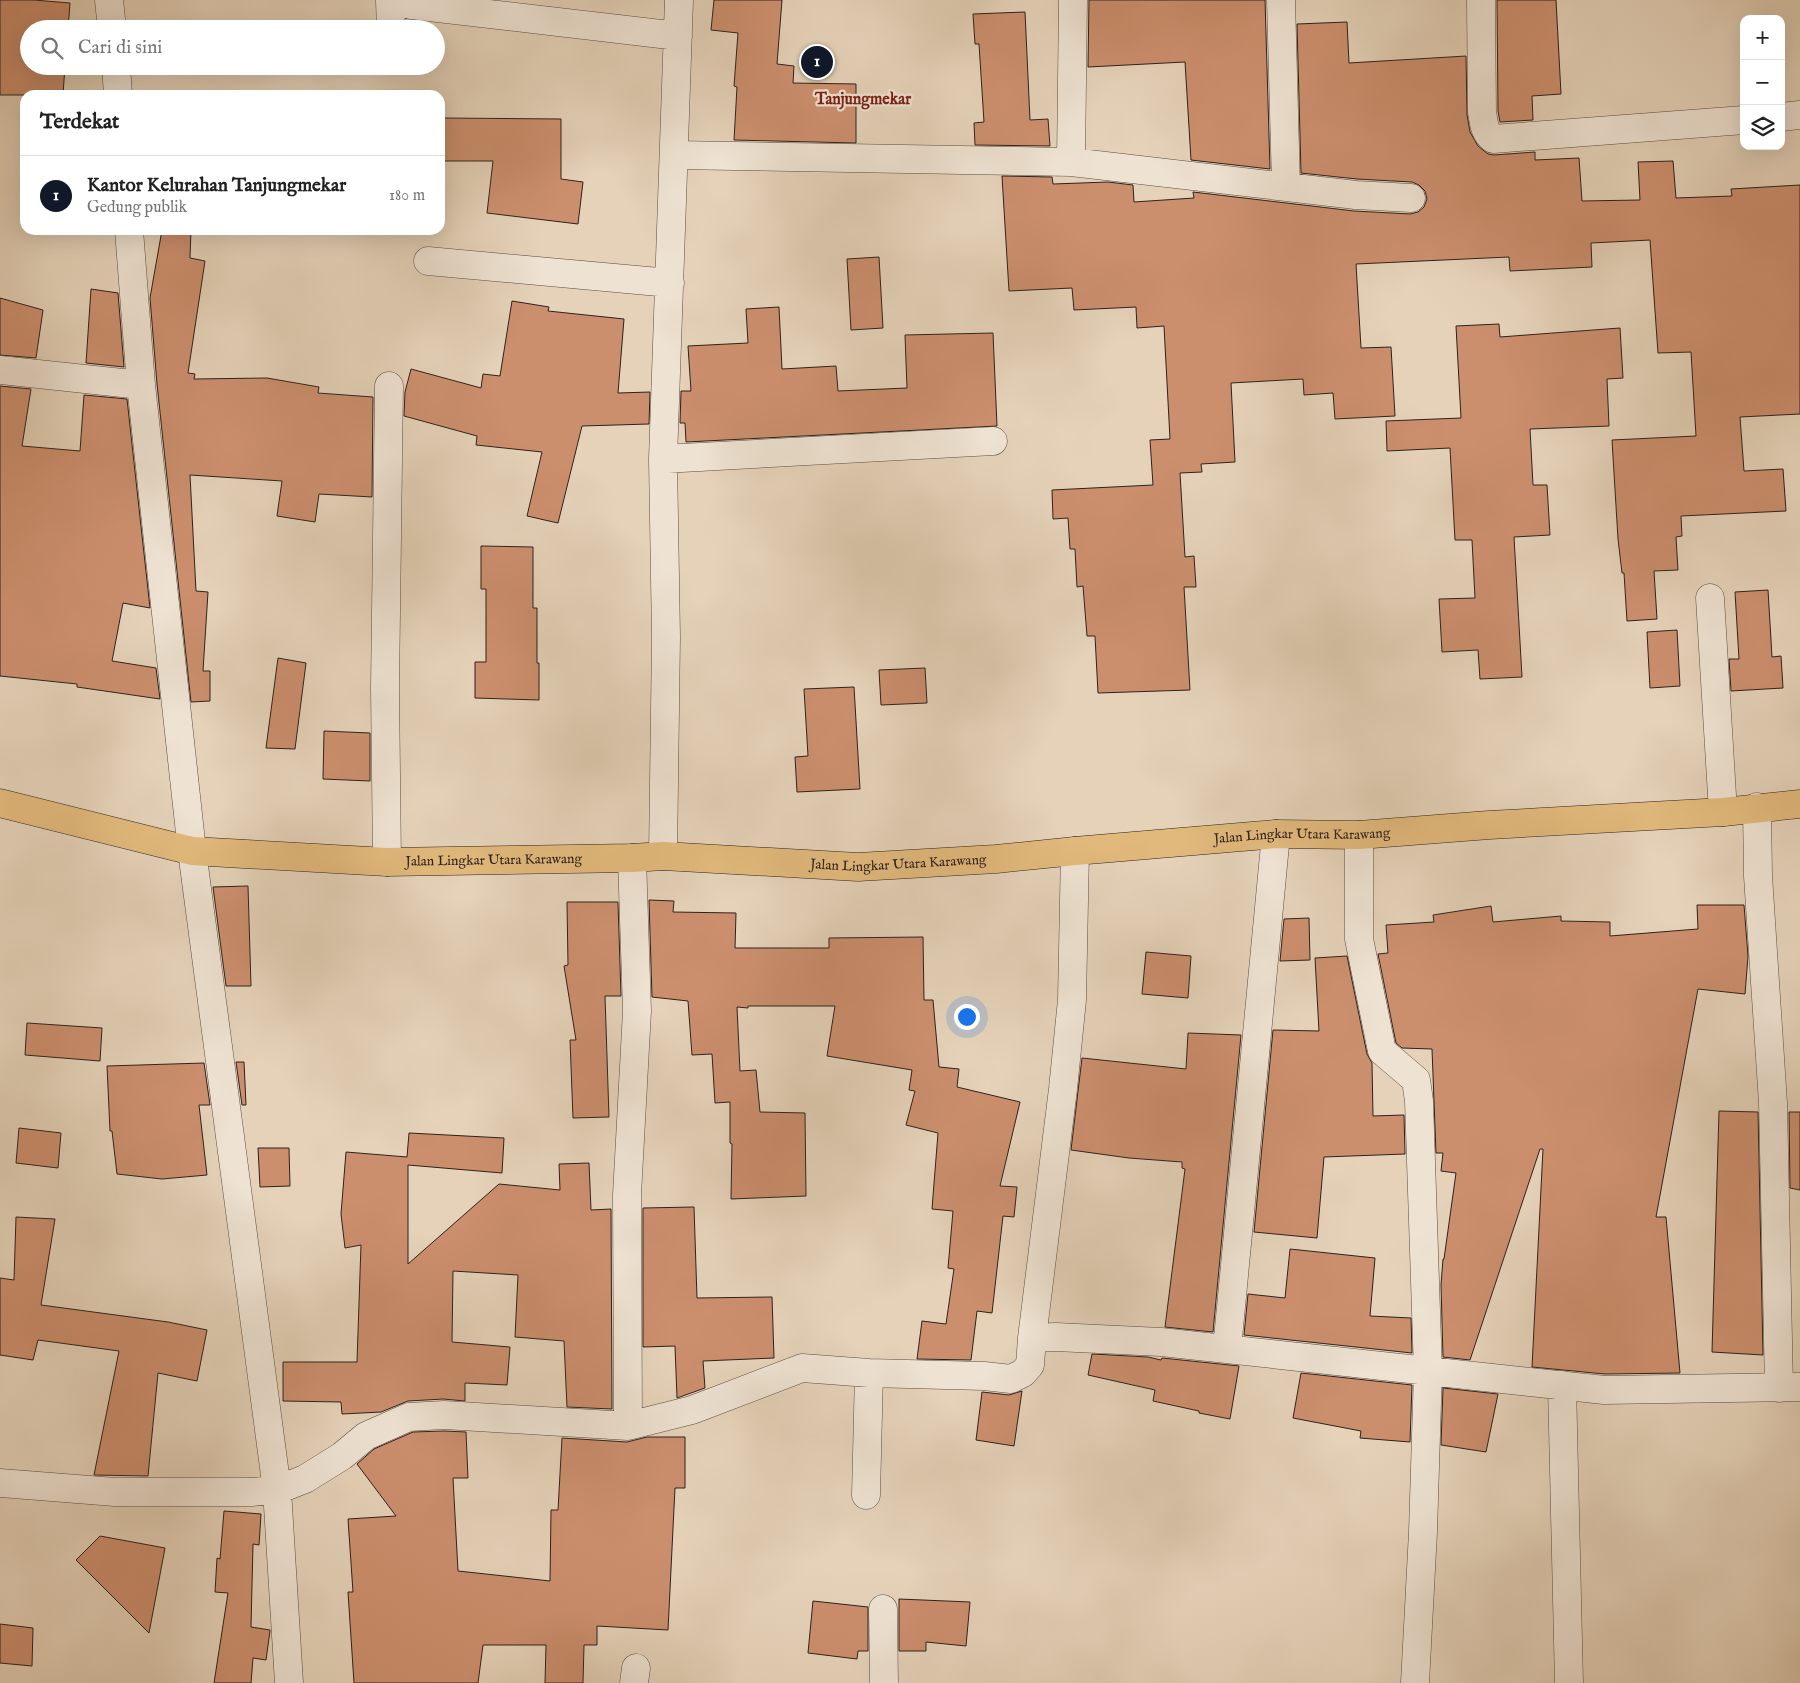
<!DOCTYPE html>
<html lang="id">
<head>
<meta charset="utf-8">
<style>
  body { margin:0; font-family:"IM FELL English",serif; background:#f6f6f6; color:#222 }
  .controls { position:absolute; right:15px; top:15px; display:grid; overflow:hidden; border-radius:10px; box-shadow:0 5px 20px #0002 }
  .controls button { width:45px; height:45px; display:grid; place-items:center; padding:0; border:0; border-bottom:1px solid #e0e0e0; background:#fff; color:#222; font:25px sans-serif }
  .you { position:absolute; left:966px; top:1016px; width:18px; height:18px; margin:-12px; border:4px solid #fff; border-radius:50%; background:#1a73e8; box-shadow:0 0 0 8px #1a73e833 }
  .badge { display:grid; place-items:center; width:32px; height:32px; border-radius:50%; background:#111827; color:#fff; font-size:16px; font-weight:700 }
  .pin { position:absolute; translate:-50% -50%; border:2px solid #fff; box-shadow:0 1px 5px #0006 }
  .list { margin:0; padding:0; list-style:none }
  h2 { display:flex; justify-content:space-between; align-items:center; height:65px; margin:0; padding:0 20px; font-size:21px }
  h2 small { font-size:16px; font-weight:400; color:#767676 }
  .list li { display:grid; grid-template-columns:32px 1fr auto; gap:15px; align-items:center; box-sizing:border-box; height:80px; padding:0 20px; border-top:1px solid #e0e0e0 }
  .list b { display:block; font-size:19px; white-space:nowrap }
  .list p { margin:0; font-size:16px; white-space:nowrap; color:#767676 }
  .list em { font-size:16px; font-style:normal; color:#767676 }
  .icon { flex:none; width:28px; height:28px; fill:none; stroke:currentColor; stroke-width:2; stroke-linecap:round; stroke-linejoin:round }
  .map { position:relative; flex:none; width:1800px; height:1683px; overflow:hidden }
  .search { position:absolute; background:#fff; box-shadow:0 5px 20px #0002; left:20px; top:20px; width:425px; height:55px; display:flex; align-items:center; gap:12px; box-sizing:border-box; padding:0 18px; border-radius:28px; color:#767676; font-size:19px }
  .panel { position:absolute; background:#fff; box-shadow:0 5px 20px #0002; left:20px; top:90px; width:425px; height:145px; border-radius:15px }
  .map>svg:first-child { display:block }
  .building { fill:#cc8f6e; stroke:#2d211c }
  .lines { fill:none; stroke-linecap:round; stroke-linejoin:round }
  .minor-casing { stroke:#5b4d43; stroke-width:29 }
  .major-casing { stroke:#2d211c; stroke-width:29 }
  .minor { stroke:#eee2d2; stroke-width:28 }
  .major { stroke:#e2b97c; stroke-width:28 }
  .labels { text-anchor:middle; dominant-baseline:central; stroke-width:4.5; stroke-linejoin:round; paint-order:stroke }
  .street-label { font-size:14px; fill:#2d211c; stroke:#eee2d2 }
  .quarter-label { font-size:16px; font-weight:bold; fill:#7a1f14; stroke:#eee2d2 }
</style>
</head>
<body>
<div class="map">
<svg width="1800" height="1683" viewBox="0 0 1800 1683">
  <rect width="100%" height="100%" fill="#e5d2b9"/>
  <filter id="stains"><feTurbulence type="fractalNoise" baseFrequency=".004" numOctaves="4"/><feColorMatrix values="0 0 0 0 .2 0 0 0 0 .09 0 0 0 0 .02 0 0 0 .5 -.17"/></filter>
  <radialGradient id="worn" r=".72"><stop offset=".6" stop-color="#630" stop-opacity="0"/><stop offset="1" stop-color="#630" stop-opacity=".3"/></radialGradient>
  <path class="building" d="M0,0H34L70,3L68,29H29V66H65L63,95H0Z
    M714,0H782L777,64L794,66L793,83L856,84V143L734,140L737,87L734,86L738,33L711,30Z
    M1089,0H1265L1270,169L1191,160L1185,62L1088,67Z
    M1497,0H1556L1561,94L1532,96L1533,120L1500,122L1498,111Z
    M1025,12L1030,120L1048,119L1050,146L975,145L974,123L984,122L979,44H975L973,14Z
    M1347,22L1349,63L1466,56L1467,115L1470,132L1478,146L1488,154L1494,155L1535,152V160L1579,158L1582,201L1640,200L1638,162L1673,161L1676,198L1732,196L1731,189L1800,185V414L1740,417L1744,471L1783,469L1786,511L1681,516L1682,536L1676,537L1678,570L1654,571L1657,619L1627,621L1624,573H1622L1618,539L1612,440L1696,436L1691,352L1658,353L1650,240L1591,243L1592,267L1510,271L1509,257L1356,264L1361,348L1391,347L1395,416L1335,419L1333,393L1304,395L1303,379L1231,383L1235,462L1201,464L1202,472L1180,473L1185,557L1194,556L1196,587H1184L1190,690L1098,693L1095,636H1087L1083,586L1077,587L1075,549H1070L1068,518L1053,519L1052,490L1153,485L1150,440L1170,439L1164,326L1137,328L1136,307L1074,310L1072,288L1009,291L1002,176L1052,177L1053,184L1108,182L1133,185L1134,202L1194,198L1193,192L1354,211L1410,214L1418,212L1424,207L1427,199L1425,191L1419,185L1412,182L1357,179L1301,173L1297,24Z
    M443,118L561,119V179L583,182L578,224L487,213L493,161H443Z
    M162,230H191L190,258L205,261L188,373L195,374L194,379L267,378L319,387L318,393L373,397L372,497L319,494L315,522L277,516L282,481L190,475L196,591L208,592L203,671H210V701L191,702L157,384L150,298Z
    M879,257L883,328L851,330L847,259Z
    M91,289L118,293L124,367L86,363Z
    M0,298L43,310L36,358L0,355Z
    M512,301L549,307L548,311L624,319L618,393L650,392L649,424L582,426L558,523L527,516L542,452L476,445L477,436L404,416L405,392L411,369L481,388L483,374L500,376Z
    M779,307L782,369L836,366L838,391L907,388L905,335L993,333L997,426L686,442L685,423H680L681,391H691L688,346L748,343L746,309Z
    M1499,324L1500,337L1620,328L1623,378L1607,379L1609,426L1530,429L1533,485H1547L1550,535L1514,537L1522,677L1480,679L1478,650L1442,652L1439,599L1475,598L1472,540H1455L1450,448L1387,451L1386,421L1461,418L1456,326Z
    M0,386L31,389L22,446L80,451L84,395L127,399L150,608L123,603L112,661L156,668L160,699L77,687V684L0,676Z
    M481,546L533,547V608H537V663H539V700L475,698V662H486V589H481Z
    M1768,590L1772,657L1781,656L1783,688L1731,691L1729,659H1739L1735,592Z
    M1677,630L1680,686L1650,688L1647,632Z
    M278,658L306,663L295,749L266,748Z
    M925,668L927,703L881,705L879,670Z
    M854,687L860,789L797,792L795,757L808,756L804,689Z
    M324,731L370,733V781L323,779Z
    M248,886L251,986H226L213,887Z
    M649,900L674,901L673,912L736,913L735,948H829V938L923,937L924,1000H933L939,1067L959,1069L957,1087L1020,1102L1000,1186L1017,1187L1014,1217L1003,1216L992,1313L977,1311L971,1360L917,1359L922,1321L946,1324L954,1269L948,1268L953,1211L932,1209L938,1133L906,1125L915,1091L909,1090L912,1070L827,1056L835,1006H748V1008L737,1007L740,1071L756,1070L760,1112L805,1113L806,1196L731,1199L732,1144L730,1143V1102L715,1103L712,1054L692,1055L688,1001L652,997Z
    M567,902H618L621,996H605L609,1117L573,1118L570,1040H576L564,966L568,965Z
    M1697,905H1744L1748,956L1745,994L1698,989L1656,1217H1666L1680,1373L1605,1374L1532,1367L1543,1149H1540L1470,1360L1443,1357L1441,1285L1443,1259H1444L1456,1173L1441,1171L1443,1153H1436L1432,1049L1402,1048L1396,1043L1378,954L1388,953L1386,925L1434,922L1433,915L1491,906L1493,922L1561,916V921L1610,922V936L1698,929Z
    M1309,918L1310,960L1280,961L1284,919Z
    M1146,952L1191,956L1188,998L1142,994Z
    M1347,956L1367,1054L1372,1063L1373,1116L1404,1115L1405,1154L1324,1157L1317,1238L1254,1232L1273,1030L1319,1031L1315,958Z
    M27,1023L102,1028L100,1061L25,1055Z
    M1188,1033L1241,1035L1213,1332L1165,1327L1185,1169L1182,1168V1162L1129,1158L1071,1150L1082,1058L1186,1069Z
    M236,1062H244L246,1105H242Z
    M204,1063L210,1105H199L207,1175L162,1179L117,1174L112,1131H110L107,1066Z
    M1719,1111L1758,1112L1763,1355L1712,1352Z
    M1789,1112H1800V1190L1790,1188Z
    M19,1128L61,1133L58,1168L16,1163Z
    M409,1133L504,1138L502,1173L408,1165V1264L499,1184L560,1190L559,1164L589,1163L591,1210L611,1209L612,1409L567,1407L564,1341L515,1337L518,1275L453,1271L452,1342L510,1347L507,1385L465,1383V1401L443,1399L408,1401L381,1412L342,1414L341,1402L283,1401V1362H357L361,1245L345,1248L341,1214L346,1152L407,1157Z
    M258,1148H289L290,1186L260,1187Z
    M694,1207L697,1298L772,1297L774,1358L703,1361L705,1388L677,1398L675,1346L643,1347V1208Z
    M16,1217L55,1219L41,1305L168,1322L207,1330L197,1381L158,1373L148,1476L94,1475L119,1351L38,1340L33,1360L0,1355V1278L14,1280Z
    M1290,1249L1375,1258L1370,1316L1411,1318L1412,1353L1244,1335L1248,1294L1285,1298Z
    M1092,1354L1148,1357L1161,1360L1162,1358L1239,1366L1230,1419L1199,1413V1411L1153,1401L1155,1390L1088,1375Z
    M1301,1373L1412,1385L1410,1442L1360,1438L1361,1431L1293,1418Z
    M1443,1388L1498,1394L1486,1452L1441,1445Z
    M1022,1391L1014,1446L976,1440L982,1392L1009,1395Z
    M444,1431L466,1432L468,1478H453L458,1571L550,1581L551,1510H558L562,1438L627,1442L647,1437H685V1488H675L668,1630L597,1626V1645H584L583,1683H545L546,1645H483L478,1683H354L348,1592H353L348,1519L396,1516L357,1464L374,1449L413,1432Z
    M224,1511L261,1514L259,1545L253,1544L251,1627L270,1630V1631L266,1660L253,1658L251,1683H214L228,1593L215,1592L217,1558L220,1559Z
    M100,1536L165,1548L149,1633L76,1560Z
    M899,1599L970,1602L966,1646L926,1642V1651H899Z
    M813,1601L868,1607V1651H858L857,1659L808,1653Z
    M0,1624L33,1628L32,1666L0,1663Z"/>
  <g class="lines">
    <defs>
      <path id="minor" d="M109,0L112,29
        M390,0L412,5L678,36
        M1281,0L1286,186
        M1481,0L1482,112C1484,123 1484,132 1493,139L1744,120
        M390,1L391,29
        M116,66L118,95
        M1781,117L1800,115
        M674,155L1071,162L1356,195L1411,198
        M1071,162L1073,0
        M129,230L141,385L192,851L277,1490L289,1683
        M428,261L670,283
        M0,370L141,385
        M663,459L993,441
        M1710,598L1723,812
        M1757,807L1758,876L1773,1103L1779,1388
        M1359,835V939L1382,1051L1416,1080L1419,1101L1428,1371L1423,1532L1415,1683
        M663,856L666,637L663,459L679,0
        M387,862L385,688L389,386
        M1032,1338L1063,1089L1072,1000L1075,851
        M1227,1349L1276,834
        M1562,1385L1569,1683
        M628,1426L627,1195L637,1011L632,858
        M0,1483L115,1492H251L277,1490L305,1479L342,1456L366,1436L409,1417L444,1415L628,1426L692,1410L802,1368L869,1373L984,1376L1011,1379L1023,1373L1030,1365L1032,1338L1056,1337L1161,1342L1604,1390L1800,1387
        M866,1495L869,1373
        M883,1609L884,1683
        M634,1683L636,1668"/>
      <g id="major">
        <path id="s1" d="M0,803L192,851L387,862L632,858L663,856L858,867L996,859L1075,851L1276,834L1359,835L1489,825L1723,812L1800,804"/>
      </g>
    </defs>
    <use href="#minor" class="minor-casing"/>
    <use href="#major" class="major-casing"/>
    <use href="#minor" class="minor"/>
    <use href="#major" class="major"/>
  </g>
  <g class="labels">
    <g class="street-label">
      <text stroke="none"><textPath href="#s1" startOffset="1310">Jalan Lingkar Utara Karawang</textPath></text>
      <text stroke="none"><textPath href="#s1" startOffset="500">Jalan Lingkar Utara Karawang</textPath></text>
      <text stroke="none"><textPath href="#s1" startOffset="905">Jalan Lingkar Utara Karawang</textPath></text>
    </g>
    <g class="quarter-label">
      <text x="863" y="100">Tanjungmekar</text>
    </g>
  </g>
  <rect width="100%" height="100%" filter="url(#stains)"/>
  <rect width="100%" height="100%" fill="url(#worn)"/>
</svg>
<div class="controls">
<button>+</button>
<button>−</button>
<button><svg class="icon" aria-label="layers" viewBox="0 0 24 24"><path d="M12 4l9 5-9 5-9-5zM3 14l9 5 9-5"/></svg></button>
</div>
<div class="you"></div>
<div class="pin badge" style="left:817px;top:62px">1</div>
<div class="search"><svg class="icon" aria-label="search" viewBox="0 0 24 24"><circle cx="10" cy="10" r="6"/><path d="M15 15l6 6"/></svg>Cari di sini</div>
<section class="panel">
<h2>Terdekat<small></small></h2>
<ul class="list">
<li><span class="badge">1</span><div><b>Kantor Kelurahan Tanjungmekar</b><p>Gedung publik</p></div><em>180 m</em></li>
</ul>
</section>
</div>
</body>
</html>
